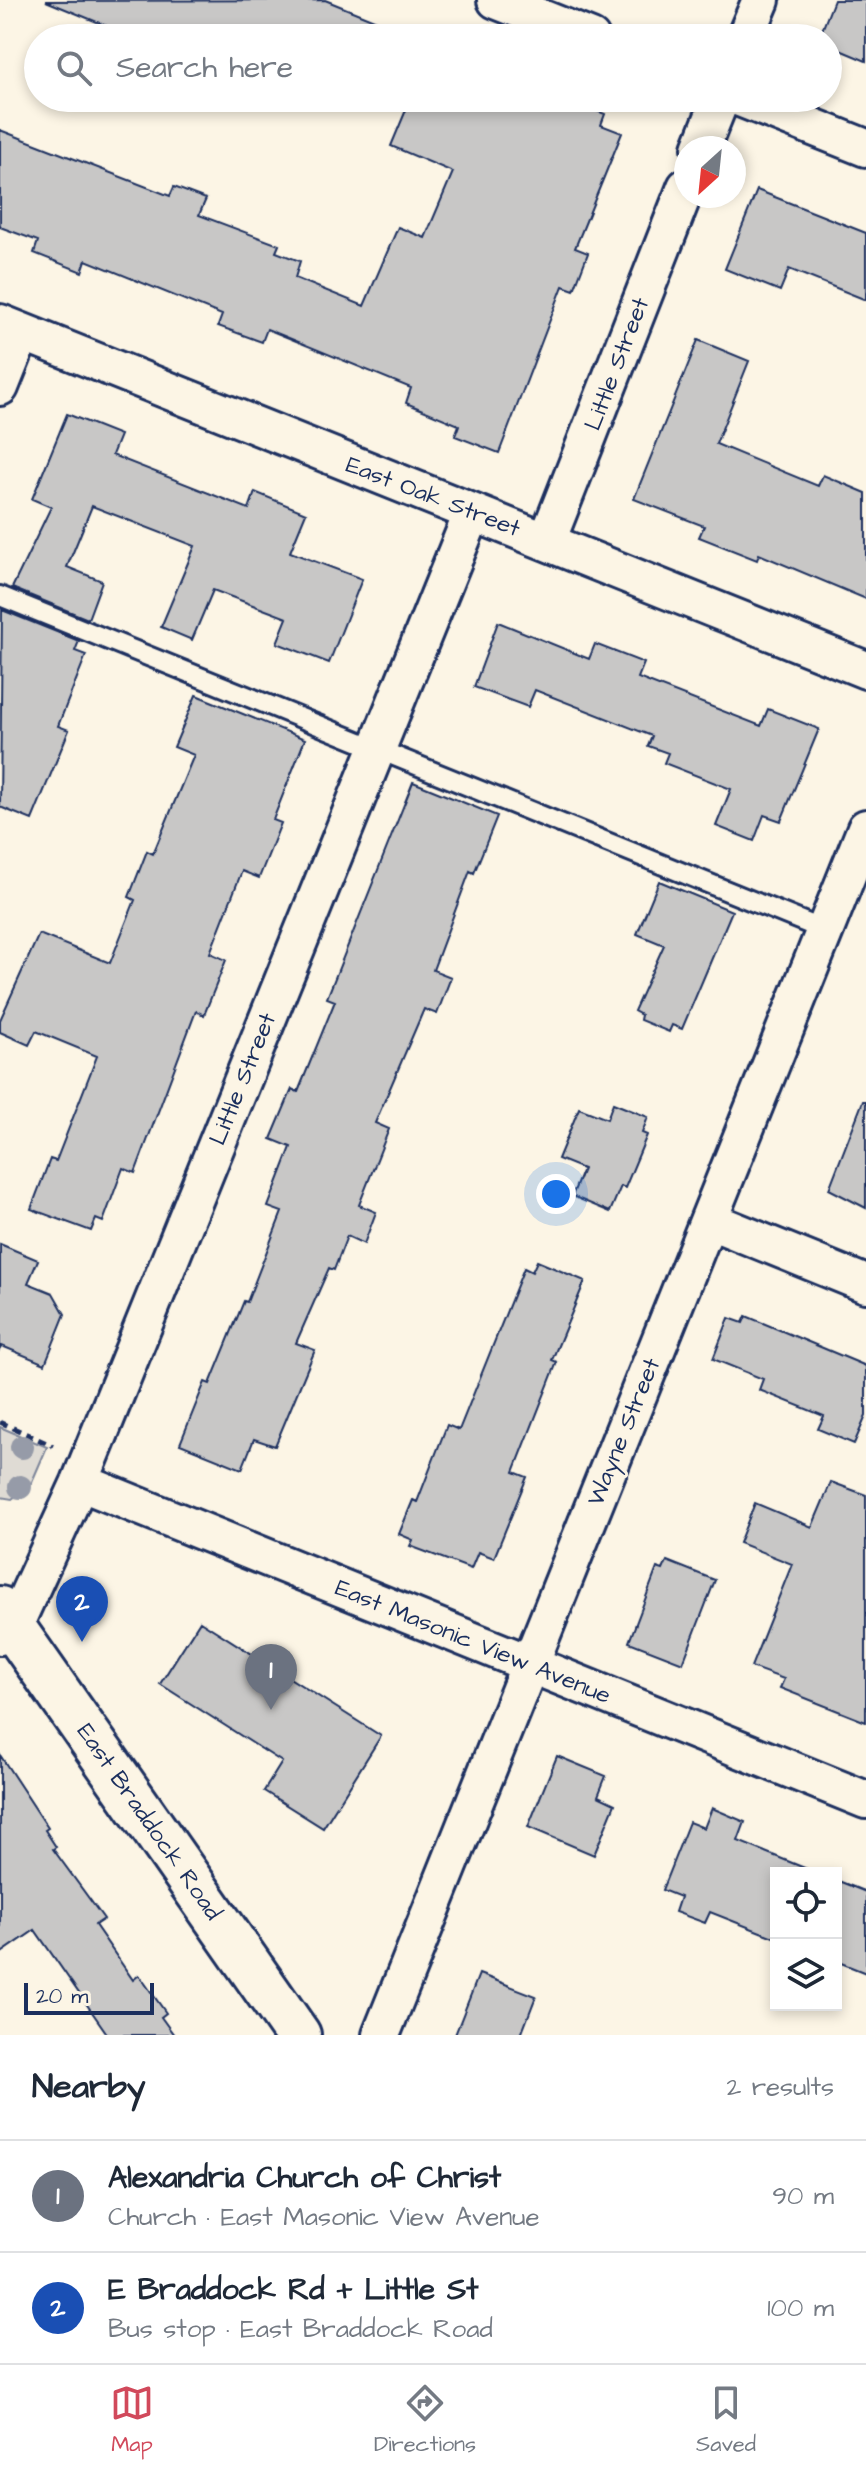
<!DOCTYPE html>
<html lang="en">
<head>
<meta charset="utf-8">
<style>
  body { margin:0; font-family:"Architects Daughter",sans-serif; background:#f6f6f7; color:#1f2937 }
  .controls { position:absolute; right:24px; bottom:24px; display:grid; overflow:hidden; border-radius:0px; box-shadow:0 4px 12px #0003 }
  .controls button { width:72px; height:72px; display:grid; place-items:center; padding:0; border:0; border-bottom:2px solid #e0e1e3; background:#fff; color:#1f2937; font:40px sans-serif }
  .compass { position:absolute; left:674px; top:136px; width:72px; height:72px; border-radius:50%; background:#fff; box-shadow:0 4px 12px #0003; rotate:207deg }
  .scale { position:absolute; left:24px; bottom:20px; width:130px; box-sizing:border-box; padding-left:8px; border:4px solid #1b2f5e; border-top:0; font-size:22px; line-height:28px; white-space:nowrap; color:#1b2f5e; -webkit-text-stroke:6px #fcf5e5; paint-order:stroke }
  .you { position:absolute; left:556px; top:1194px; width:28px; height:28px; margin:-20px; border:6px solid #fff; border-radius:50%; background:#1a73e8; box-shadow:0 0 0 12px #1a73e833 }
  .badge { display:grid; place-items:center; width:52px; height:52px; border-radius:50%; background:#d1495b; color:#fff; font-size:26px; font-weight:700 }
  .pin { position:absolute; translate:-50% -66px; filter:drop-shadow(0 2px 4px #0008) }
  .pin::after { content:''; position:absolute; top:42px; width:28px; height:24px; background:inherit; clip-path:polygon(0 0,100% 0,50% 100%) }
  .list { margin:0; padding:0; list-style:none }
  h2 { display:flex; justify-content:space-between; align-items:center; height:104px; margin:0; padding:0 32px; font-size:34px }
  h2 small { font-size:26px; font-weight:400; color:#747a83 }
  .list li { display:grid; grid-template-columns:52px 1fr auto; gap:24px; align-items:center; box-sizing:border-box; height:112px; padding:0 32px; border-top:2px solid #e0e1e3 }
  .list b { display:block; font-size:30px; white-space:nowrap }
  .list p { margin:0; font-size:26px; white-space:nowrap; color:#747a83 }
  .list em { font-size:26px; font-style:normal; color:#747a83 }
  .icon { flex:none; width:44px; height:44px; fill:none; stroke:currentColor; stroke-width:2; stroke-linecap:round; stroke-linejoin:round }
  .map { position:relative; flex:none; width:866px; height:2035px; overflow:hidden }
  .search { position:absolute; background:#fff; box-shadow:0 4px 12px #0003; left:24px; right:24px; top:24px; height:88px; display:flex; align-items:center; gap:20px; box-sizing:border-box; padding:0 28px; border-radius:44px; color:#747a83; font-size:30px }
  .sheet { height:328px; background:#fff }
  nav { display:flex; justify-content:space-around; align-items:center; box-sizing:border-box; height:112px; border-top:2px solid #e0e1e3; background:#fff; font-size:22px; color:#747a83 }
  nav a { display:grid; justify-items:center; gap:4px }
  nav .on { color:#d1495b }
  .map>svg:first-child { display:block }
  .green { fill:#dfdbd4; stroke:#7d8599; stroke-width:2 }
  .building { fill:#c8c7c6; stroke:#1b2f5e; stroke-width:2 }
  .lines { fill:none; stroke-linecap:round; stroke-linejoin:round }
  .service-casing { stroke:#1b2f5e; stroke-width:24 }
  .minor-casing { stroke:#1b2f5e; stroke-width:42 }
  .secondary-casing { stroke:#1b2f5e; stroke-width:50 }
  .path { stroke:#1b2f5e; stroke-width:5; stroke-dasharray:8 6; stroke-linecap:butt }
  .service { stroke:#fcf5e5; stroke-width:18 }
  .minor { stroke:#fcf5e5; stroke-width:36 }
  .secondary { stroke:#fcf5e5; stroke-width:44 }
  .tree { fill:#969ba8 }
  .labels { text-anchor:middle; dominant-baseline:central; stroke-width:6; stroke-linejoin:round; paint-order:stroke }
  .street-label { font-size:24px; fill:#1b2f5e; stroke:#fcf5e5 }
</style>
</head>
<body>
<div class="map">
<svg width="866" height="2035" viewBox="0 0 866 2035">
  <rect width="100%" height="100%" fill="#fcf5e5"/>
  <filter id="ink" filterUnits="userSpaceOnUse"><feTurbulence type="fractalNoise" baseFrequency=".0125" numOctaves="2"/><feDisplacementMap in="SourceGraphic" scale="16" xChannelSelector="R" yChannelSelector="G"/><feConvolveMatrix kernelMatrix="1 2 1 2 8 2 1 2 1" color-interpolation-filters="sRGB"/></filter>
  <g filter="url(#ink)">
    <path class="green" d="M0,1427L47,1447L31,1484L12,1499L0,1497Z"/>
    <path class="building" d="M325,0L399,30L396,38H136L46,1Z
      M834,0H866V61L828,45V38H819Z
      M411,98H564L605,114L601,125L622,133L575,248L588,253L574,290L563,286L499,453L455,436L459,425L406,403L411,388L267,329L262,342L218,326L222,315L86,260L82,272L34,253L38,241L0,227V130L170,196L174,187L206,199L199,215L279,245L276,252L300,261L295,278L364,306L398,227L425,238L453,172L391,146Z
      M757,190L866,233V300L789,269L780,291L725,269Z
      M698,340L749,361L716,444L818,486L823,475L866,493V599L759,554L757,560L699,537L704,526L634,499Z
      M67,414L120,435L112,455L249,509L255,492L306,513L290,552L362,579L329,663L277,643L287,618L213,590L192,640L161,627L195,546L92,506L67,567L102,581L88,619L12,588L51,507L32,499Z
      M2,610L79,641L75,651L86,655L58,726L69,730L32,820L0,807Z
      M498,622L589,659L595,644L644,663L638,678L761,726L768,709L819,729L781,821L764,815L754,841L716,826L731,789L664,763L668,753L648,746L652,736L535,690L528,707L474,687Z
      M196,695L305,739L273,820L281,823L259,878L242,871L210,953L226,960L204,1015L196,1011L135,1173L123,1168L103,1222L96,1219L91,1231L31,1209L50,1159L56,1161L97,1056L36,1031L29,1045L0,1032V1020L39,934L110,963L135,900L129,897L147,851L153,854L194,755L174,747Z
      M413,782L497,816L474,873L470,871L433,970L451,977L437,1014L424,1009L375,1123L389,1129L359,1205L376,1212L364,1244L347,1236L334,1270L329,1268L296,1343L315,1350L275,1446L254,1439L242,1469L180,1444L205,1382L210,1384L244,1301L247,1302L282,1212L268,1207L291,1147L271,1139L292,1089L298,1092L335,1001L327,998Z
      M659,881L732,911L682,1029L672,1025L669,1032L640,1020L641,1015L634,1011L664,945L637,934Z
      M863,1101H866V1208L829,1189Z
      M613,1103L648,1117L642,1133L647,1135L625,1188L621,1186L610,1212L572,1196L583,1169L558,1159L579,1108L607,1119Z
      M0,1244L38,1260L28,1283L53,1293L65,1314L45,1364L2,1346L0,1349Z
      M537,1261L585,1281L552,1360L557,1362L514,1472L527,1477L494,1558L478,1552L471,1569L410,1546L413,1540L399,1534L413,1500L417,1502L447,1425L459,1430L524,1268L532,1272Z
      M746,1316L866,1366V1416L854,1444L818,1429L824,1416L759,1390L763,1379L713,1359L729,1318L743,1323Z
      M831,1482L866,1495V1722L780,1688L784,1679L751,1667L792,1564L739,1543L755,1503L812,1527Z
      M667,1561L715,1580L683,1663L629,1642L657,1568L663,1570Z
      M200,1621L381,1736L323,1828L264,1791L282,1762L160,1684Z
      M0,1755L48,1828L45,1830L56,1847L53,1849L104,1919L95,1925L133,1980L139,1975L166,2013L161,2017L174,2035H108L35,1930L0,1954Z
      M557,1756L606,1776L598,1796L615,1804L594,1855L528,1827Z
      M712,1808L745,1822L738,1841L817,1873H776V1938L710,1912L705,1923L675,1912L680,1897L662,1890L689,1822L704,1828Z
      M836,1880L866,1892V1973L836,1961Z
      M479,1974L536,1996L521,2035H455Z"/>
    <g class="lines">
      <defs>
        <path id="service" d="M0,596L826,931"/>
        <path id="minor" d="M496,0L591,38
          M745,38L761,0
          M740,98L866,148
          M701,148L721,98
          M0,323L866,670
          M0,387L22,332
          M547,541L686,187
          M711,1221L866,1284
          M80,1482L866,1800
          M0,1636L13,1628L80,1482L472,514
          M381,2035L866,828"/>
        <path id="secondary" d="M0,1609L298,2035"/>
      </defs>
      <use href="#service" class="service-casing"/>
      <use href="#minor" class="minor-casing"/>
      <use href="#secondary" class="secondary-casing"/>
      <path class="path" d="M0,1422L53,1446"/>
      <use href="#service" class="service"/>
      <use href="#minor" class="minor"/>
      <use href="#secondary" class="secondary"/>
    </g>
    <g class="tree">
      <circle cx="22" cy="1447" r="12"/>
      <circle cx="20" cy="1487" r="12"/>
    </g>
  </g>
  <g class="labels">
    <g class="street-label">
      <text transform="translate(617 364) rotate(-69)">Little Street</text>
      <text transform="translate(433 497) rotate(21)">East Oak Street</text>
      <text transform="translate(243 1079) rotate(-68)">Little Street</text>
      <text transform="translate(624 1432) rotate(-68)">Wayne Street</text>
      <text transform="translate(473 1642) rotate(22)">East Masonic View Avenue</text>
      <text transform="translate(149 1822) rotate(55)">East Braddock Road</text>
    </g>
  </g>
</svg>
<div class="controls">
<button><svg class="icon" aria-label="locate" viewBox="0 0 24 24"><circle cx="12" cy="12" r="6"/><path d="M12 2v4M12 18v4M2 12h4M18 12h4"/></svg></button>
<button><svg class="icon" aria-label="layers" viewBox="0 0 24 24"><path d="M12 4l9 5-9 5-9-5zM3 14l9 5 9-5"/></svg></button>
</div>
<svg class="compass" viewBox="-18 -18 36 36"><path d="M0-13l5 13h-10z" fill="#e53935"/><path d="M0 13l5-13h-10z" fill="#747a83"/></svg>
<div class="scale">20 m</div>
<div class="you"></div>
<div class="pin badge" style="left:271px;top:1710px;background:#6b7280">1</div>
<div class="pin badge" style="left:82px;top:1642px;background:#1a4fb4">2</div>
<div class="search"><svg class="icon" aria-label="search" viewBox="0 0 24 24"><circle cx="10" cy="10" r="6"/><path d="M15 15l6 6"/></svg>Search here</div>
</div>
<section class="sheet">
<h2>Nearby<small>2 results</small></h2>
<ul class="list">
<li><span class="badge" style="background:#6b7280">1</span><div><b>Alexandria Church of Christ</b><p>Church · East Masonic View Avenue</p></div><em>90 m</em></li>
<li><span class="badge" style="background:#1a4fb4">2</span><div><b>E Braddock Rd + Little St</b><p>Bus stop · East Braddock Road</p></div><em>100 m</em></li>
</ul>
</section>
<nav>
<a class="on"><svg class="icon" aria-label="map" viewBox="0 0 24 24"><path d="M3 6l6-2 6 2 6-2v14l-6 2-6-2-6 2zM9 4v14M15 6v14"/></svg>Map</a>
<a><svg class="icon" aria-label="directions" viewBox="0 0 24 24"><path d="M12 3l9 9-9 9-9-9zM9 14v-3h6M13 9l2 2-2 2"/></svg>Directions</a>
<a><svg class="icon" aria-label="saved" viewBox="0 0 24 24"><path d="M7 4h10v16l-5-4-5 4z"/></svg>Saved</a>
</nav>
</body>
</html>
